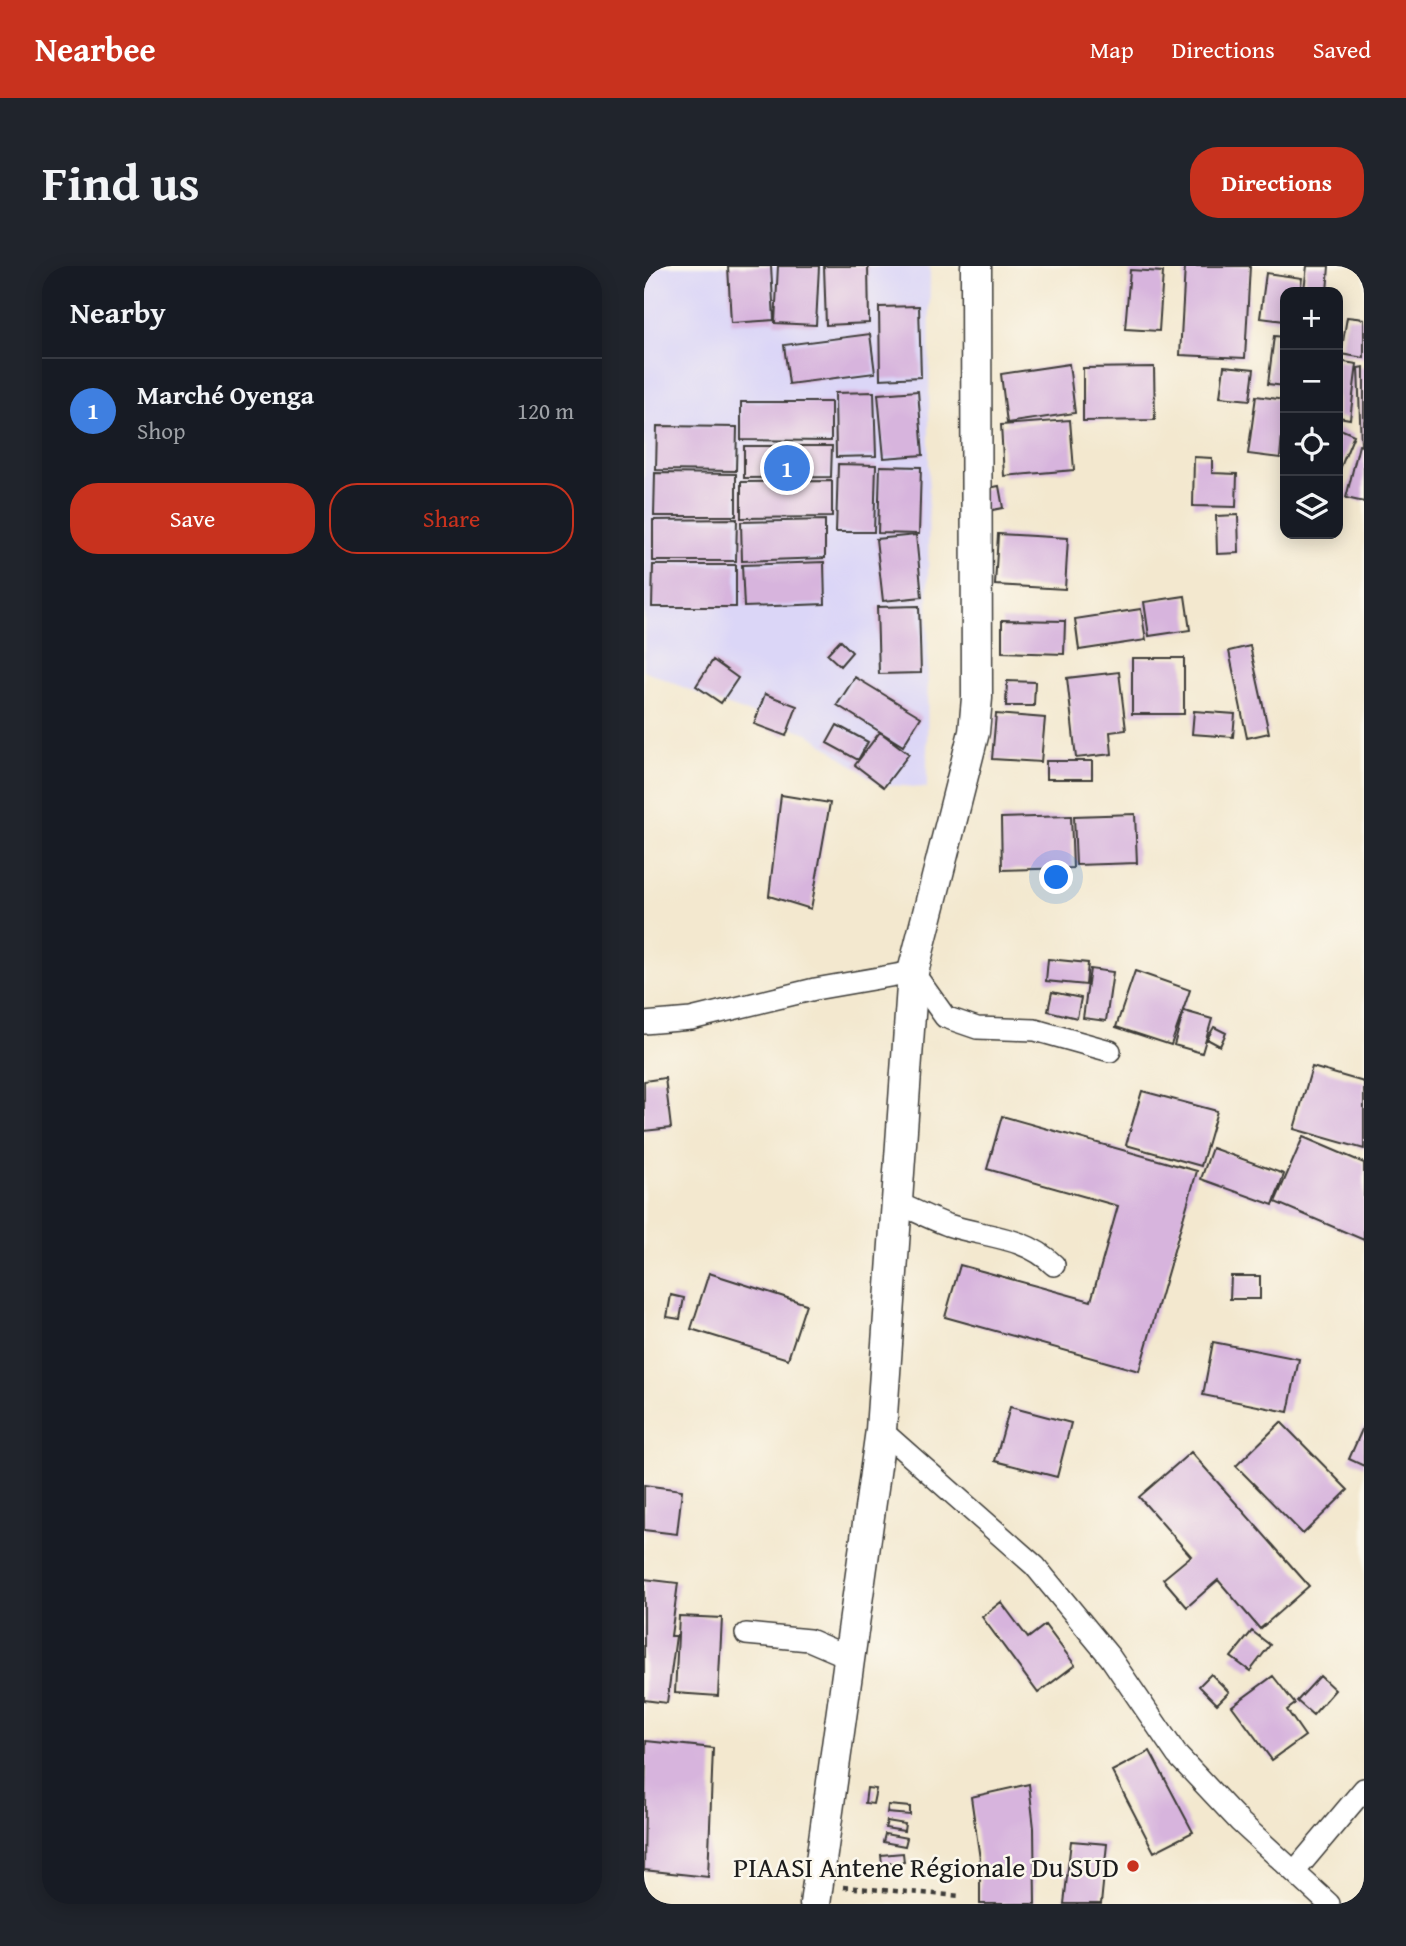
<!DOCTYPE html>
<html lang="en">
<head>
<meta charset="utf-8">
<style>
  body { margin:0; font-family:"Gentium Book Plus",serif; background:#20242c; color:#f1f3f6 }
  .controls { position:absolute; right:21px; top:21px; display:grid; overflow:hidden; border-radius:14px; box-shadow:0 4px 18px #0003 }
  .controls button { width:63px; height:63px; display:grid; place-items:center; padding:0; border:0; border-bottom:2px solid #363941; background:#171b24; color:#f1f3f6; font:35px sans-serif }
  .you { position:absolute; left:413px; top:612px; width:24px; height:24px; margin:-18px; border:5px solid #fff; border-radius:50%; background:#1a73e8; box-shadow:0 0 0 10px #1a73e833 }
  .badge { display:grid; place-items:center; width:46px; height:46px; border-radius:50%; background:#c8321e; color:#fff; font-size:23px; font-weight:700 }
  .pin { position:absolute; translate:-50% -50%; border:4px solid #fff; box-shadow:0 2px 7px #0006 }
  .list { margin:0; padding:0; list-style:none }
  h2 { display:flex; justify-content:space-between; align-items:center; height:91px; margin:0; padding:0 28px; font-size:30px }
  h2 small { font-size:23px; font-weight:400; color:#9ea1a6 }
  .list li { display:grid; grid-template-columns:46px 1fr auto; gap:21px; align-items:center; box-sizing:border-box; height:105px; padding:0 28px; border-top:2px solid #363941 }
  .list b { display:block; font-size:26px; white-space:nowrap }
  .list p { margin:0; font-size:23px; white-space:nowrap; color:#9ea1a6 }
  .list em { font-size:23px; font-style:normal; color:#9ea1a6 }
  .actions { display:flex; gap:14px; padding:21px 28px }
  .actions a { flex:1; padding:16px 0; border:2px solid #c8321e; border-radius:28px; text-align:center; font-size:24px; color:#c8321e }
  .actions .main { background:#c8321e; color:#fff }
  .icon { flex:none; width:38px; height:38px; fill:none; stroke:currentColor; stroke-width:2; stroke-linecap:round; stroke-linejoin:round }
  .map { position:relative; flex:none; width:720px; height:1638px; overflow:hidden; border-radius:28px }
  header { display:flex; align-items:center; gap:42px; box-sizing:border-box; height:98px; padding:0 35px; background:#c8321e; color:#fff }
  header strong { font-size:33px }
  nav { display:flex; gap:38px; margin-inline-start:auto; font-size:24px }
  .intro { display:flex; align-items:center; justify-content:space-between; box-sizing:border-box; height:168px; padding:0 42px }
  h1 { margin:0; font-size:49px }
  .button { padding:18px 32px; border-radius:28px; background:#c8321e; color:#fff; font-size:24px; font-weight:700 }
  main { display:flex; gap:42px; padding:0 42px }
  aside { flex:1; background:#171b24; border-radius:28px; box-shadow:0 4px 18px #0003 }
  .map>svg:first-child { display:block }
  .built { fill:#dbd6f7 }
  .building { fill:#d7b4dd }
  .lines { fill:none; stroke-linecap:round; stroke-linejoin:round }
  .minor-casing { stroke:#3c3b37; stroke-width:24 }
  .secondary-casing { stroke:#3c3b37; stroke-width:33 }
  .path { stroke:#3c3b37; stroke-width:4.5; stroke-dasharray:5 5; stroke-linecap:butt }
  .minor { stroke:#fff; stroke-width:21 }
  .secondary { stroke:#fff; stroke-width:30 }
  .poi-dot { fill:#c8321e; stroke:#fbf7ec; stroke-width:2.5 }
  .labels { text-anchor:middle; dominant-baseline:central; stroke-width:5; stroke-linejoin:round; paint-order:stroke }
  .poi-label { font-size:28px; fill:#1c1c1c; stroke:#fbf7ec; text-anchor:end }
</style>
</head>
<body>
<header>
<strong>Nearbee</strong>
<nav><a>Map</a><a>Directions</a><a>Saved</a></nav>
</header>
<div class="intro"><h1>Find us</h1><a class="button">Directions</a></div>
<main>
<aside>
<h2>Nearby<small></small></h2>
<ul class="list">
<li><span class="badge" style="background:#3f7fe0">1</span><div><b>Marché Oyenga</b><p>Shop</p></div><em>120 m</em></li>
</ul>
<div class="actions"><a class="main">Save</a><a>Share</a></div>
</aside>
<div class="map">
<svg width="720" height="1638" viewBox="0 0 720 1638">
  <rect width="100%" height="100%" fill="#fbf7ec"/>
  <filter id="ink" filterUnits="userSpaceOnUse"><feTurbulence type="fractalNoise" baseFrequency=".0143" numOctaves="2"/><feDisplacementMap in="SourceGraphic" scale="14" xChannelSelector="R" yChannelSelector="G"/><feConvolveMatrix kernelMatrix="1 2 1 2 8 2 1 2 1" color-interpolation-filters="sRGB"/></filter>
  <filter id="wash" filterUnits="userSpaceOnUse"><feTurbulence type="fractalNoise" baseFrequency=".00686" numOctaves="4" result="noise"/><feDisplacementMap in="SourceGraphic" scale="28" xChannelSelector="R" yChannelSelector="G"/><feGaussianBlur stdDeviation="1.57" result="paint"/><feColorMatrix in="noise" values="0 0 0 0 0 0 0 0 0 0 0 0 0 0 0 0 0 1.4 0 .05"/><feComposite in="paint" operator="in"/></filter>
  <g filter="url(#wash)">
    <rect width="100%" height="100%" fill="#f3e8cf"/>
    <path class="built" d="M0,0H286L283,522L235,518L164,467L70,435L0,404Z"/>
    <g id="blocks">
      <path class="building" d="M84,0H127L130,54L87,57Z
        M134,0H175L172,59L131,57Z
        M180,0H224L225,57L182,59Z
        M541,0H606L601,92L536,89Z
        M663,0H685L683,26L660,24Z
        M486,4L519,6L515,65L481,63Z
        M622,7L658,12L656,26H641V55L616,52Z
        M275,40L277,111L236,113L235,41Z
        M703,51L720,53V92L697,88Z
        M226,68L231,107L145,118L140,79Z
        M630,70L641,71V120L624,118Z
        M694,95L713,98L706,153L694,151Z
        M425,98L431,147L363,157L357,108Z
        M580,100L610,103L606,134L576,131Z
        M510,101L511,154L439,155V102Z
        M720,101V178H717L714,102Z
        M274,125L279,189L240,192L234,128Z
        M230,126L232,190L192,191L191,127Z
        M612,130L641,134L636,192L604,188Z
        M97,136H187V175L97,174Z
        M426,154L430,204L360,210L357,159Z
        M13,160L93,161L92,205L12,204Z
        M694,162L710,169L696,203L694,202Z
        M715,179L720,181V236L702,232Z
        M100,180H188L187,211L100,212Z
        M550,191L568,192V207L593,208L592,241L549,240Z
        M194,198L232,199L230,266H192Z
        M236,200L277,201L275,268L234,267Z
        M11,207L92,208V250H10Z
        M188,215V251L97,252V216Z
        M355,220L359,242L338,246L334,224Z
        M594,249L595,287L573,288L572,250Z
        M93,253L92,295H9V254Z
        M181,254V292L98,295L97,256Z
        M354,268L424,272L421,323L351,319Z
        M272,269L278,331L239,335L232,273Z
        M180,296L181,338L100,341L98,299Z
        M9,299H92V341H8Z
        M541,330L546,364L505,370L500,336Z
        M275,340L277,407L235,408L233,341Z
        M497,343L502,374L435,384L431,353Z
        M358,354L421,355L420,388L358,386Z
        M196,374L208,386L196,400L183,388Z
        M606,380L625,467L603,472L585,385Z
        M488,392H540V448H488Z
        M69,394L94,412L77,437L52,420Z
        M475,406L482,464L466,466L468,488L432,492L423,412Z
        M211,411L277,451L259,480L193,439Z
        M363,415L391,416L390,440H362Z
        M121,428L153,440L142,470L110,458Z
        M550,445L591,448L589,471L548,468Z
        M352,448L401,452L397,496L348,493Z
        M193,459L224,476L214,494L183,477Z
        M236,466L265,488L240,521L211,499Z
        M402,495H448V513H402Z
        M137,529L186,537L167,643L125,630Z
        M491,548L493,597L432,599L430,550Z
        M427,550L429,602L358,604L357,552Z
        M404,693L444,697L442,719L402,715Z
        M446,703L469,706L462,755L439,752Z
        M491,705L546,724L527,779L472,761Z
        M408,726L437,732L433,752L404,745Z
        M540,745L568,753L558,787L530,779Z
        M570,761L582,767L576,780L563,773Z
        M668,801L720,816V883L650,863Z
        M21,812L27,862L0,865V815Z
        M498,825L573,845L557,900L482,879Z
        M358,850L553,905L495,1105L301,1051L316,999L447,1035L474,940L343,903Z
        M659,871L720,897V974L631,936Z
        M568,882L640,908L629,939L557,913Z
        M65,1007L162,1038L144,1093L47,1063Z
        M587,1010H616V1033H586Z
        M27,1029L40,1032L36,1053L23,1051Z
        M569,1076L655,1093L644,1146L559,1129Z
        M366,1141L427,1157L413,1211L351,1195Z
        M637,1156L704,1224L659,1268L592,1200Z
        M720,1159V1200L705,1193Z
        M547,1186L665,1320L616,1363L574,1314L543,1341L519,1313L547,1290L495,1231Z
        M0,1219L38,1224L33,1268L0,1264Z
        M0,1313L34,1317L27,1370H32L23,1437L0,1434Z
        M357,1336L384,1372L401,1359L431,1399L394,1427L338,1351Z
        M35,1350L78,1352L74,1430L31,1427Z
        M608,1365L626,1379L606,1405L587,1391Z
        M567,1408L585,1426L573,1438L555,1420Z
        M629,1410L651,1438L643,1444L661,1470L628,1494L588,1440Z
        M676,1410L691,1424L669,1449L653,1435Z
        M2,1475L69,1482L64,1611L0,1604Z
        M506,1485L549,1566L510,1586L468,1505Z
        M385,1518L390,1562L391,1638H336V1593L327,1531Z
        M223,1522L232,1523L229,1538L221,1537Z
        M244,1539L266,1541V1549L243,1547Z
        M243,1555L261,1558L260,1565L241,1562Z
        M241,1568L263,1572L261,1580L239,1576Z
        M427,1575L463,1578L457,1638H420Z
        M259,1587L260,1596L238,1598L237,1589Z"/>
    </g>
  </g>
  <g filter="url(#ink)">
    <use href="#blocks" fill-opacity="0" stroke="#3c3b37" stroke-width="2"/>
    <g class="lines">
      <defs>
        <path id="minor" d="M0,757L47,753L171,723L269,706L301,751L333,762L391,764L466,785
          M253,937C270,944 287,953 304,959C341,971 381,970 410,999
          M237,1164L391,1300L466,1391L533,1489L596,1556L685,1638
          M102,1368L165,1374L207,1392
          M651,1605L720,1523"/>
        <path id="secondary" d="M171,1638L237,1164L269,706L330,466L333,432L332,0"/>
      </defs>
      <use href="#minor" class="minor-casing"/>
      <use href="#secondary" class="secondary-casing"/>
      <path class="path" d="M199,1621L317,1630"/>
      <use href="#minor" class="minor"/>
      <use href="#secondary" class="secondary"/>
    </g>
  </g>
  <circle class="poi-dot" cx="489" cy="1600" r="7"/>
  <g class="labels">
    <g class="poi-label">
      <text x="475" y="1600">PIAASI Antene Régionale Du SUD</text>
    </g>
  </g>
</svg>
<div class="controls">
<button>+</button>
<button>−</button>
<button><svg class="icon" aria-label="locate" viewBox="0 0 24 24"><circle cx="12" cy="12" r="6"/><path d="M12 2v4M12 18v4M2 12h4M18 12h4"/></svg></button>
<button><svg class="icon" aria-label="layers" viewBox="0 0 24 24"><path d="M12 4l9 5-9 5-9-5zM3 14l9 5 9-5"/></svg></button>
</div>
<div class="you"></div>
<div class="pin badge" style="left:143px;top:202px;background:#3f7fe0">1</div>
</div>
</main>
</body>
</html>
